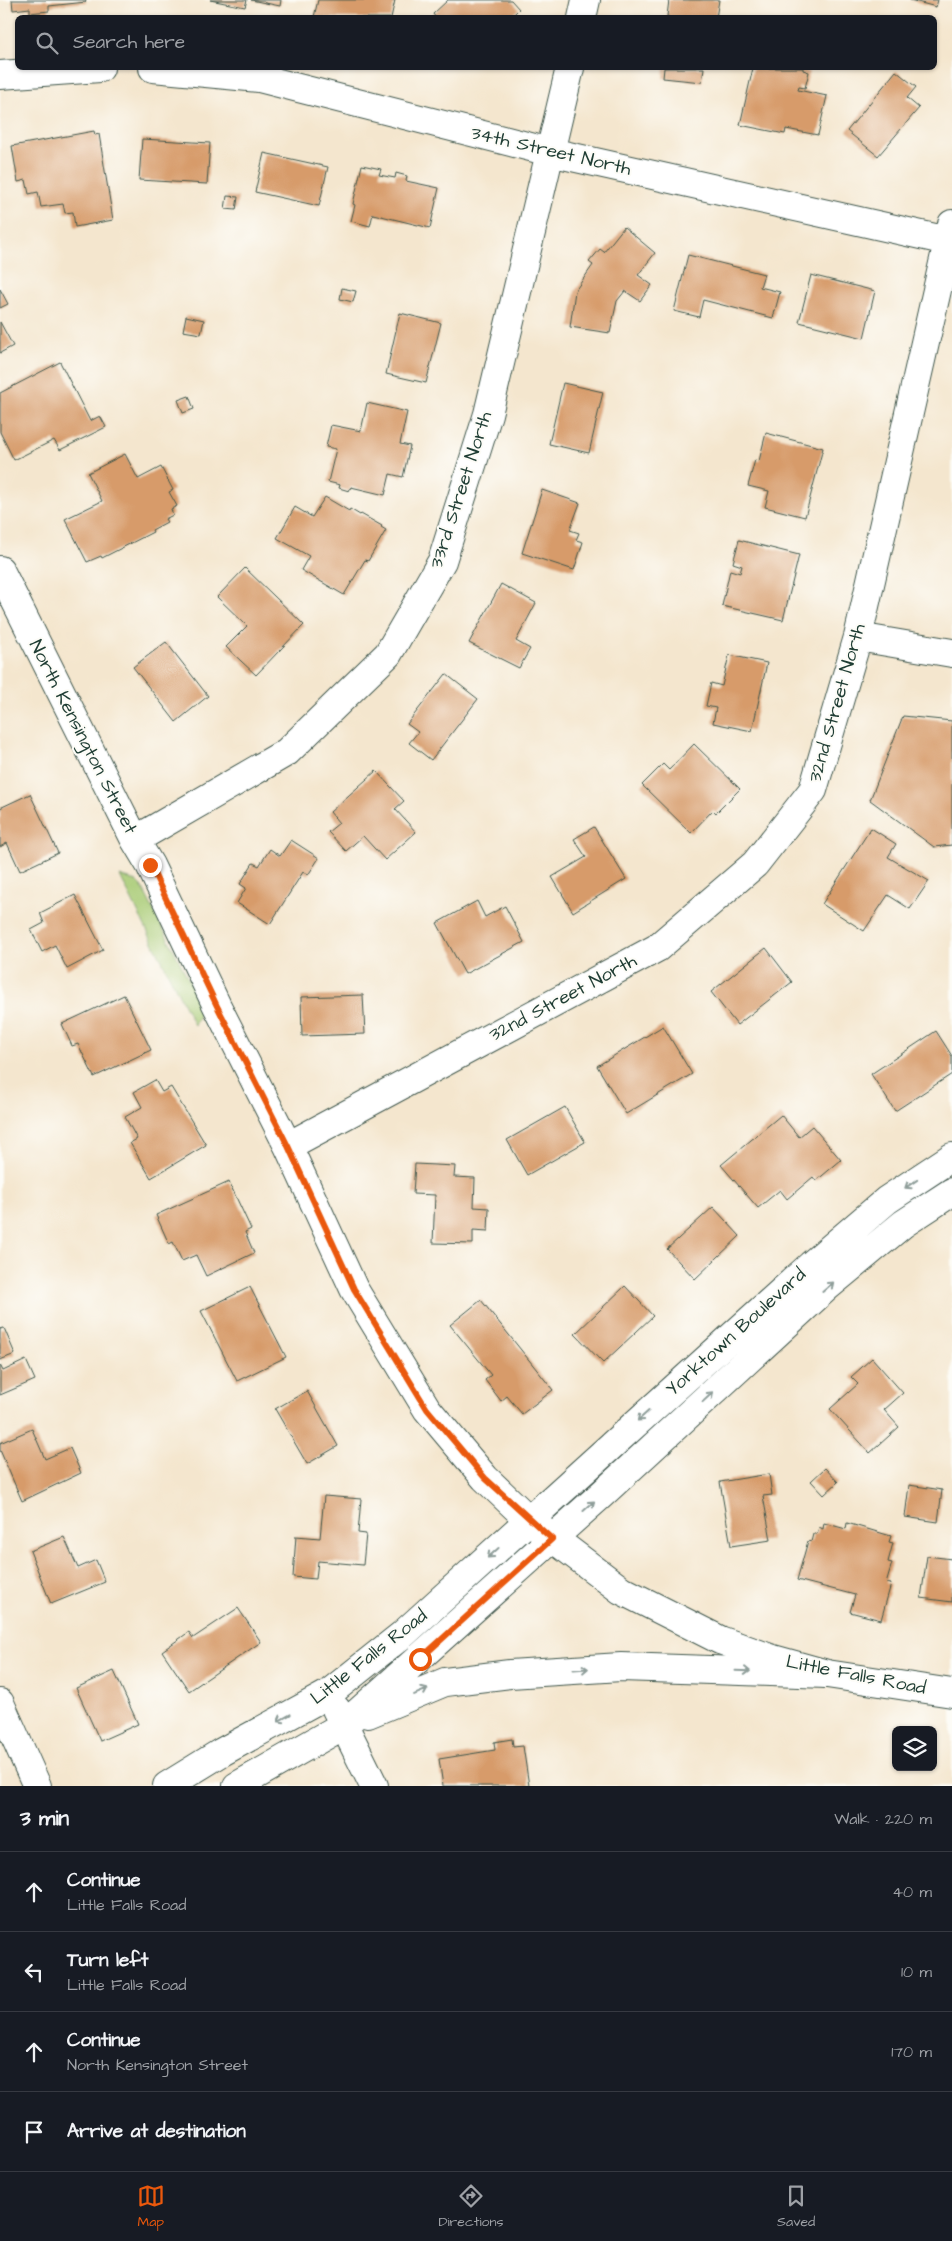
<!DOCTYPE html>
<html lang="en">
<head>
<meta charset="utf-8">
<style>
  body { margin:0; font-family:"Architects Daughter",sans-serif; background:#242831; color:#f1f3f6 }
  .controls { position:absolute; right:15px; bottom:15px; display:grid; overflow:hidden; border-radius:8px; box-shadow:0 1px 4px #0004 }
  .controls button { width:45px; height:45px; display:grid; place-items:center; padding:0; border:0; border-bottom:1px solid #363941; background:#171b24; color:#f1f3f6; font:25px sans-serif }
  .stop { position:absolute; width:15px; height:15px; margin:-11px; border:4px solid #ea580c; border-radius:50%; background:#fff }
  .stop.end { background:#ea580c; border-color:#fff; box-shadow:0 1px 5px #0008 }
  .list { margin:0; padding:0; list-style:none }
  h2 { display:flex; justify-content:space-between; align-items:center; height:65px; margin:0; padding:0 20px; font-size:21px }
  h2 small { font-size:16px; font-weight:400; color:#9ea1a6 }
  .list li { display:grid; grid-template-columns:32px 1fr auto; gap:15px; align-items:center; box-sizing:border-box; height:80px; padding:0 20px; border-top:1px solid #363941 }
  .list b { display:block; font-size:19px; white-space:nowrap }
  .list p { margin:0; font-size:16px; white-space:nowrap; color:#9ea1a6 }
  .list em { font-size:16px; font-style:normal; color:#9ea1a6 }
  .icon { flex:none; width:28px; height:28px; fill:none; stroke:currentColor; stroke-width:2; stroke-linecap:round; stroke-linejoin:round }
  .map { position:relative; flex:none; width:952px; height:1786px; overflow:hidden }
  .search { position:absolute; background:#171b24; box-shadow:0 1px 4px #0004; left:15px; right:15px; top:15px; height:55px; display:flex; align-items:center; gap:12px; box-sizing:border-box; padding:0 18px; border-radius:8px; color:#9ea1a6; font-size:19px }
  .sheet { height:385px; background:#171b24 }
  nav { display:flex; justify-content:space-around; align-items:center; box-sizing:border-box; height:70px; border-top:1px solid #363941; background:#171b24; font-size:14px; color:#9ea1a6 }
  nav a { display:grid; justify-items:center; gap:2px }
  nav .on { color:#ea580c }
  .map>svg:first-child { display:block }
  .green { fill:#a7ca73; stroke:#638454 }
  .building { fill:#d79b6b }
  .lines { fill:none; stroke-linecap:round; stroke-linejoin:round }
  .street-casing { stroke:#3f564b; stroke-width:30 }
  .secondary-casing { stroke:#3f564b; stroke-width:30 }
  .street { stroke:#fff; stroke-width:28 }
  .secondary { stroke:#fff; stroke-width:28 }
  .oneway { stroke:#8f9e9a }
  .route { stroke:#ea580c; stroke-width:6 }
  .labels { text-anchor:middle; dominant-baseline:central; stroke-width:4; stroke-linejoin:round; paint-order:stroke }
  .street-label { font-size:19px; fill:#1f3d34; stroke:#fdfcf7 }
</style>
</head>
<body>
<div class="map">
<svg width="952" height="1786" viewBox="0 0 952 1786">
  <rect width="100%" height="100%" fill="#fdfcf7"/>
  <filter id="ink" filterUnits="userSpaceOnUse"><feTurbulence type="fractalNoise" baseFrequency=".02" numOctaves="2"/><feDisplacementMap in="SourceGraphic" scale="10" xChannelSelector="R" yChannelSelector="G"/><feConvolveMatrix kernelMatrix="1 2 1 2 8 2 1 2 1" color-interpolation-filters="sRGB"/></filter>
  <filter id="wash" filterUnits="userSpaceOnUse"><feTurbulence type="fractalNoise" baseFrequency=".0096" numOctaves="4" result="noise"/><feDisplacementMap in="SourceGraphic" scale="20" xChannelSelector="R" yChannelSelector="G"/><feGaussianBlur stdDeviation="1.12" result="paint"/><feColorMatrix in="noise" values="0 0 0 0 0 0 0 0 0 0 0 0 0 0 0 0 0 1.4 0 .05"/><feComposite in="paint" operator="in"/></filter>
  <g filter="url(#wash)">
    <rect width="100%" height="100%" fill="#f4e6ce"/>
    <path class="green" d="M120,876L136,881L142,887L198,998L200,1014L194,1025Z"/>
    <g id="blocks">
      <path class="building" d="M12,0H85L86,2L49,6V11L30,13V8L13,10Z
        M210,0H247L245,7Z
        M251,0H281L280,6Z
        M318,0H395L391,18H317L314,17Z
        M448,0H511L519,9L510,18H436L433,14Z
        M669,0H719L716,18H670L667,16Z
        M910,0H938L936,7Z
        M664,68H704L702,82L663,78Z
        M753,68H803V70L809,72L805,88L799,87L798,90L827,96L818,135L786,129L785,134L740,125Z
        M896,71L916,87L907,98L919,108L878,156L847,131Z
        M94,131L95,135L99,134L113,220L75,227L73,212L65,213L63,204L41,207L38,192L29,194L26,180L18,182L12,146Z
        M142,139L210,143L207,184L139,180Z
        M264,153L328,167L319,206L255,192Z
        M362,165L381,169L379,175L395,178L396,173L407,176L406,181L439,188L430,228L373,214L370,226L351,221L355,205L353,204Z
        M227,196L238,197L236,210L225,209Z
        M624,227L655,253L638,275L652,285L640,301L625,291L617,301L610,333L570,327L575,291L593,265L589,262L600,249L604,252Z
        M688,255L764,274L760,287L780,292L773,318L703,300L699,317L674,311Z
        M811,275L875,291L864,338L799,322Z
        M342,288L356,291L353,302L340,299Z
        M0,289L8,304L0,308Z
        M400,313L441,323L426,383L386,374Z
        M186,316L204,320L201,334L183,331Z
        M0,322L13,346L0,353Z
        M60,362L90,421L100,416L106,427L60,450L54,440L14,460L0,432V393Z
        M563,383L603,392L589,453L549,444Z
        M189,396L194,409L183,413L178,400Z
        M367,403L407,412L400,444L410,446L403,477L390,474L385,495L351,487L349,491L339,488L340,485L328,482L336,449L326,447L331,425L361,431Z
        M766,433L823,448L805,517L765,507L769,491L748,486L755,460L759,461Z
        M125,454L138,479L161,467L173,490L169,492L177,506L171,509L173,515L165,519L167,522L152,530L153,532L102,558L101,556L87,562L65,519L102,501L88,473Z
        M542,490L580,503L570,530L579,533L576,540L583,542L574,570L522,553Z
        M325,497L349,511L350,509L360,515L361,514L382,526L381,527L386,530L368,561L365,560L344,595L301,570L309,556L277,538L295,507L312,517Z
        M739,540L799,555L783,620L722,606L730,570L740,573L742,566L733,563Z
        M245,568L304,625L256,675L226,647L247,626L217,597Z
        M501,584L536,603L516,641L530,649L519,668L469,643Z
        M166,642L208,696L176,722L133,667Z
        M729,655L767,663L752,731L713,723L716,708L706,706L711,683L722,686Z
        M446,674L478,699L431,760L409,743L418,732L407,724Z
        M903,716L952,721V845L934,847L870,800Z
        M694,744L740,789L716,813L713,810L691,833L642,785L663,764L669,770Z
        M376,771L404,801L395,809L416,832L385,860L363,836L346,851L328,832L339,823L330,812Z
        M30,794L58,853L20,871L7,843L0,847V808Z
        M594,827L626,879L573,912L552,877L586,857L574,839Z
        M871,828L896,844L888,857L929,881L910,909L888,895L864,931L822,904Z
        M291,840L319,858L308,875L303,872L270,924L237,903L246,888L240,884L253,863L259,866L270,849L280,856Z
        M75,895L103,950L67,969L55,945L42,952L31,930L44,923L40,913Z
        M477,901L485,917L505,906L524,942L465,974L437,923Z
        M766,948L792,982L737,1025L711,992Z
        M124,995L151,1050L94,1077L78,1044L72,1046L62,1024Z
        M363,995L365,1034L302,1036L301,997Z
        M663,1026L692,1074L626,1114L597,1066Z
        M936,1031L952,1056V1074L895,1111L871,1074Z
        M155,1080L162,1092L171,1087L206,1145L151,1178L130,1143L137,1139L125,1117L142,1107L134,1092Z
        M565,1107L585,1142L527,1175L507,1140Z
        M781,1115L799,1137L812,1126L841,1160L816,1181L813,1177L787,1199L780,1190L758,1208L721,1165Z
        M415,1164L455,1166L454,1177L475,1178L474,1207L489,1208L488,1231L473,1230V1244L433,1243L435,1195L413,1194Z
        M229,1182L251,1229L245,1232L254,1253L206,1276L196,1255L182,1261L173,1242L169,1244L156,1215Z
        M713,1207L740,1236L695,1279L667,1249Z
        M625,1286L653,1316L603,1363L575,1334Z
        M250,1287L286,1357L237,1381L201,1311Z
        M481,1300L553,1390L522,1414L507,1396L501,1401L485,1380L491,1375L450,1325Z
        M4,1328L15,1354L0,1360V1329Z
        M872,1358L903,1393L884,1410L899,1427L870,1453L830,1409L858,1384L851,1377Z
        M26,1360L35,1380L0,1395V1365L3,1371Z
        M307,1391L338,1446L307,1464L275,1409Z
        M32,1429L45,1459L70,1448L81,1473L22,1501L0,1450V1443Z
        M825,1468L838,1482L824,1495L811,1481Z
        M769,1474L772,1495L763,1496L771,1540L731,1546L720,1482Z
        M909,1485L942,1490L938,1522L905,1517Z
        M324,1496L361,1499L358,1533L366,1534L363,1565L318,1561L316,1579L293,1577L296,1536L320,1538Z
        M824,1523L846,1529L847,1523L891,1536L889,1542L893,1543L888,1562L892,1563L886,1583L891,1584L881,1620L850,1612L855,1595L797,1580L808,1541L811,1542L813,1534H817L819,1527L823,1529Z
        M64,1537L78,1568L96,1560L105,1582L51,1604L30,1551Z
        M927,1556L952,1559V1602L921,1598Z
        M238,1608L261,1642L189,1691L162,1651L189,1632L193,1638Z
        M114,1671L138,1724L100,1741L76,1688Z
        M512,1739L513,1747L523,1746L529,1786H443L439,1759L495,1750L494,1742Z"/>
    </g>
  </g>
  <g filter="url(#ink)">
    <use href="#blocks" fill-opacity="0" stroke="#3f564b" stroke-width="1"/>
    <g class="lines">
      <defs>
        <path id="street" d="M582,18L586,0
          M153,68L259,78L550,152L948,241
          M0,75L100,68
          M0,570L135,840L150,865L217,1006L288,1146L354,1289L427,1409L485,1478L529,1520L621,1590L720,1640L773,1659L827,1674L952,1693
          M858,637L952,653
          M135,840L287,752L388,654L442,561L488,414L570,68
          M288,1146L657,948L755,864L813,790L858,637L952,224
          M0,1703L37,1786"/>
        <path id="secondary" d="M336,1709L374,1786
          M368,1714L445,1682L510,1674L621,1667L827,1674
          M167,1786L222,1752L328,1694L402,1635L811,1265L887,1200L952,1157
          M237,1786L344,1725L601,1495L827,1287L903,1224L952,1192"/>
      </defs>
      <use href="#street" class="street-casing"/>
      <use href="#secondary" class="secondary-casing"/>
      <use href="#street" class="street"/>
      <use href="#secondary" class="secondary"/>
    </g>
    <defs><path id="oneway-shaft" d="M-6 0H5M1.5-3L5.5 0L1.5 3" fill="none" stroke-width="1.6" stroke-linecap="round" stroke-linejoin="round" transform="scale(1.25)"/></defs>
    <g class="oneway">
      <use href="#oneway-shaft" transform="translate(911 1184) rotate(146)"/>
      <use href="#oneway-shaft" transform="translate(828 1287) rotate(-41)"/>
      <use href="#oneway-shaft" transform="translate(708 1397) rotate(-43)"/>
      <use href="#oneway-shaft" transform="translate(643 1416) rotate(138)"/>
      <use href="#oneway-shaft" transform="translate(589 1506) rotate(-42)"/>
      <use href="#oneway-shaft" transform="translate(493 1553) rotate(138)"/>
      <use href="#oneway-shaft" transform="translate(581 1669) rotate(-4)"/>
      <use href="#oneway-shaft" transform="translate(743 1671) rotate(2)"/>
      <use href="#oneway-shaft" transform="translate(421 1692) rotate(-23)"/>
      <use href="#oneway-shaft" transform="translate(284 1718) rotate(151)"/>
    </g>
  </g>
  <g class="lines" filter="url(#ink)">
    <path class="route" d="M150,865L217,1006L288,1146L354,1289L427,1409L485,1478L552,1539L420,1659"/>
  </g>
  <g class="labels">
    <g class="street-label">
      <text transform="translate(551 151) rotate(13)">34th Street North</text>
      <text transform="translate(461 490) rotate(-72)">33rd Street North</text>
      <text transform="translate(837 703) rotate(-74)">32nd Street North</text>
      <text transform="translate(83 737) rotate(63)">North Kensington Street</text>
      <text transform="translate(563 998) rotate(-28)">32nd Street North</text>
      <text transform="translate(736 1332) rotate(-42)">Yorktown Boulevard</text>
      <text transform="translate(369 1657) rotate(-38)">Little Falls Road</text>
      <text transform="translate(856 1675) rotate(11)">Little Falls Road</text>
    </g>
  </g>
</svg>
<div class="controls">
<button><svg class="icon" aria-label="layers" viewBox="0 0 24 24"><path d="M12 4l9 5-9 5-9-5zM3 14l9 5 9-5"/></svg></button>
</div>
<div class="stop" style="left:420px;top:1659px"></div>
<div class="stop end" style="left:150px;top:865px"></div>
<div class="search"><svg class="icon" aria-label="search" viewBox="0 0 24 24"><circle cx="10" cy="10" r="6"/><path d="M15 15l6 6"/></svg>Search here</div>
</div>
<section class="sheet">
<h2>3 min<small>Walk · 220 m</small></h2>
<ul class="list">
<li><svg class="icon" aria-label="ahead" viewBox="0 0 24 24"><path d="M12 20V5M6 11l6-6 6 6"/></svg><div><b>Continue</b><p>Little Falls Road</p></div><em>40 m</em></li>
<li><svg class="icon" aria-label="left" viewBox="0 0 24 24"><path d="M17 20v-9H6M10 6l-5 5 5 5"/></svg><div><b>Turn left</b><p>Little Falls Road</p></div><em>10 m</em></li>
<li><svg class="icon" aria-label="ahead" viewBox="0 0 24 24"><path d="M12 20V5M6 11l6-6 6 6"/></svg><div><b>Continue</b><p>North Kensington Street</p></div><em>170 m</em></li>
<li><svg class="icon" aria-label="arrive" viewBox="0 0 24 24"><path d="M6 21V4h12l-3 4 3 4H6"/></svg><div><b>Arrive at destination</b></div></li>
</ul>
</section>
<nav>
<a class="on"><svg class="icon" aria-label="map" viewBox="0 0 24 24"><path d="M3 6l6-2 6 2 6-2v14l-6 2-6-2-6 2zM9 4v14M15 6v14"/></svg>Map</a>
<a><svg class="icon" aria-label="directions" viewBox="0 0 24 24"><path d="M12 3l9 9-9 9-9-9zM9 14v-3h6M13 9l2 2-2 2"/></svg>Directions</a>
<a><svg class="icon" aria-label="saved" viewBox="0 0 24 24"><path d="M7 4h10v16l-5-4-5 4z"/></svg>Saved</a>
</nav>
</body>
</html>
